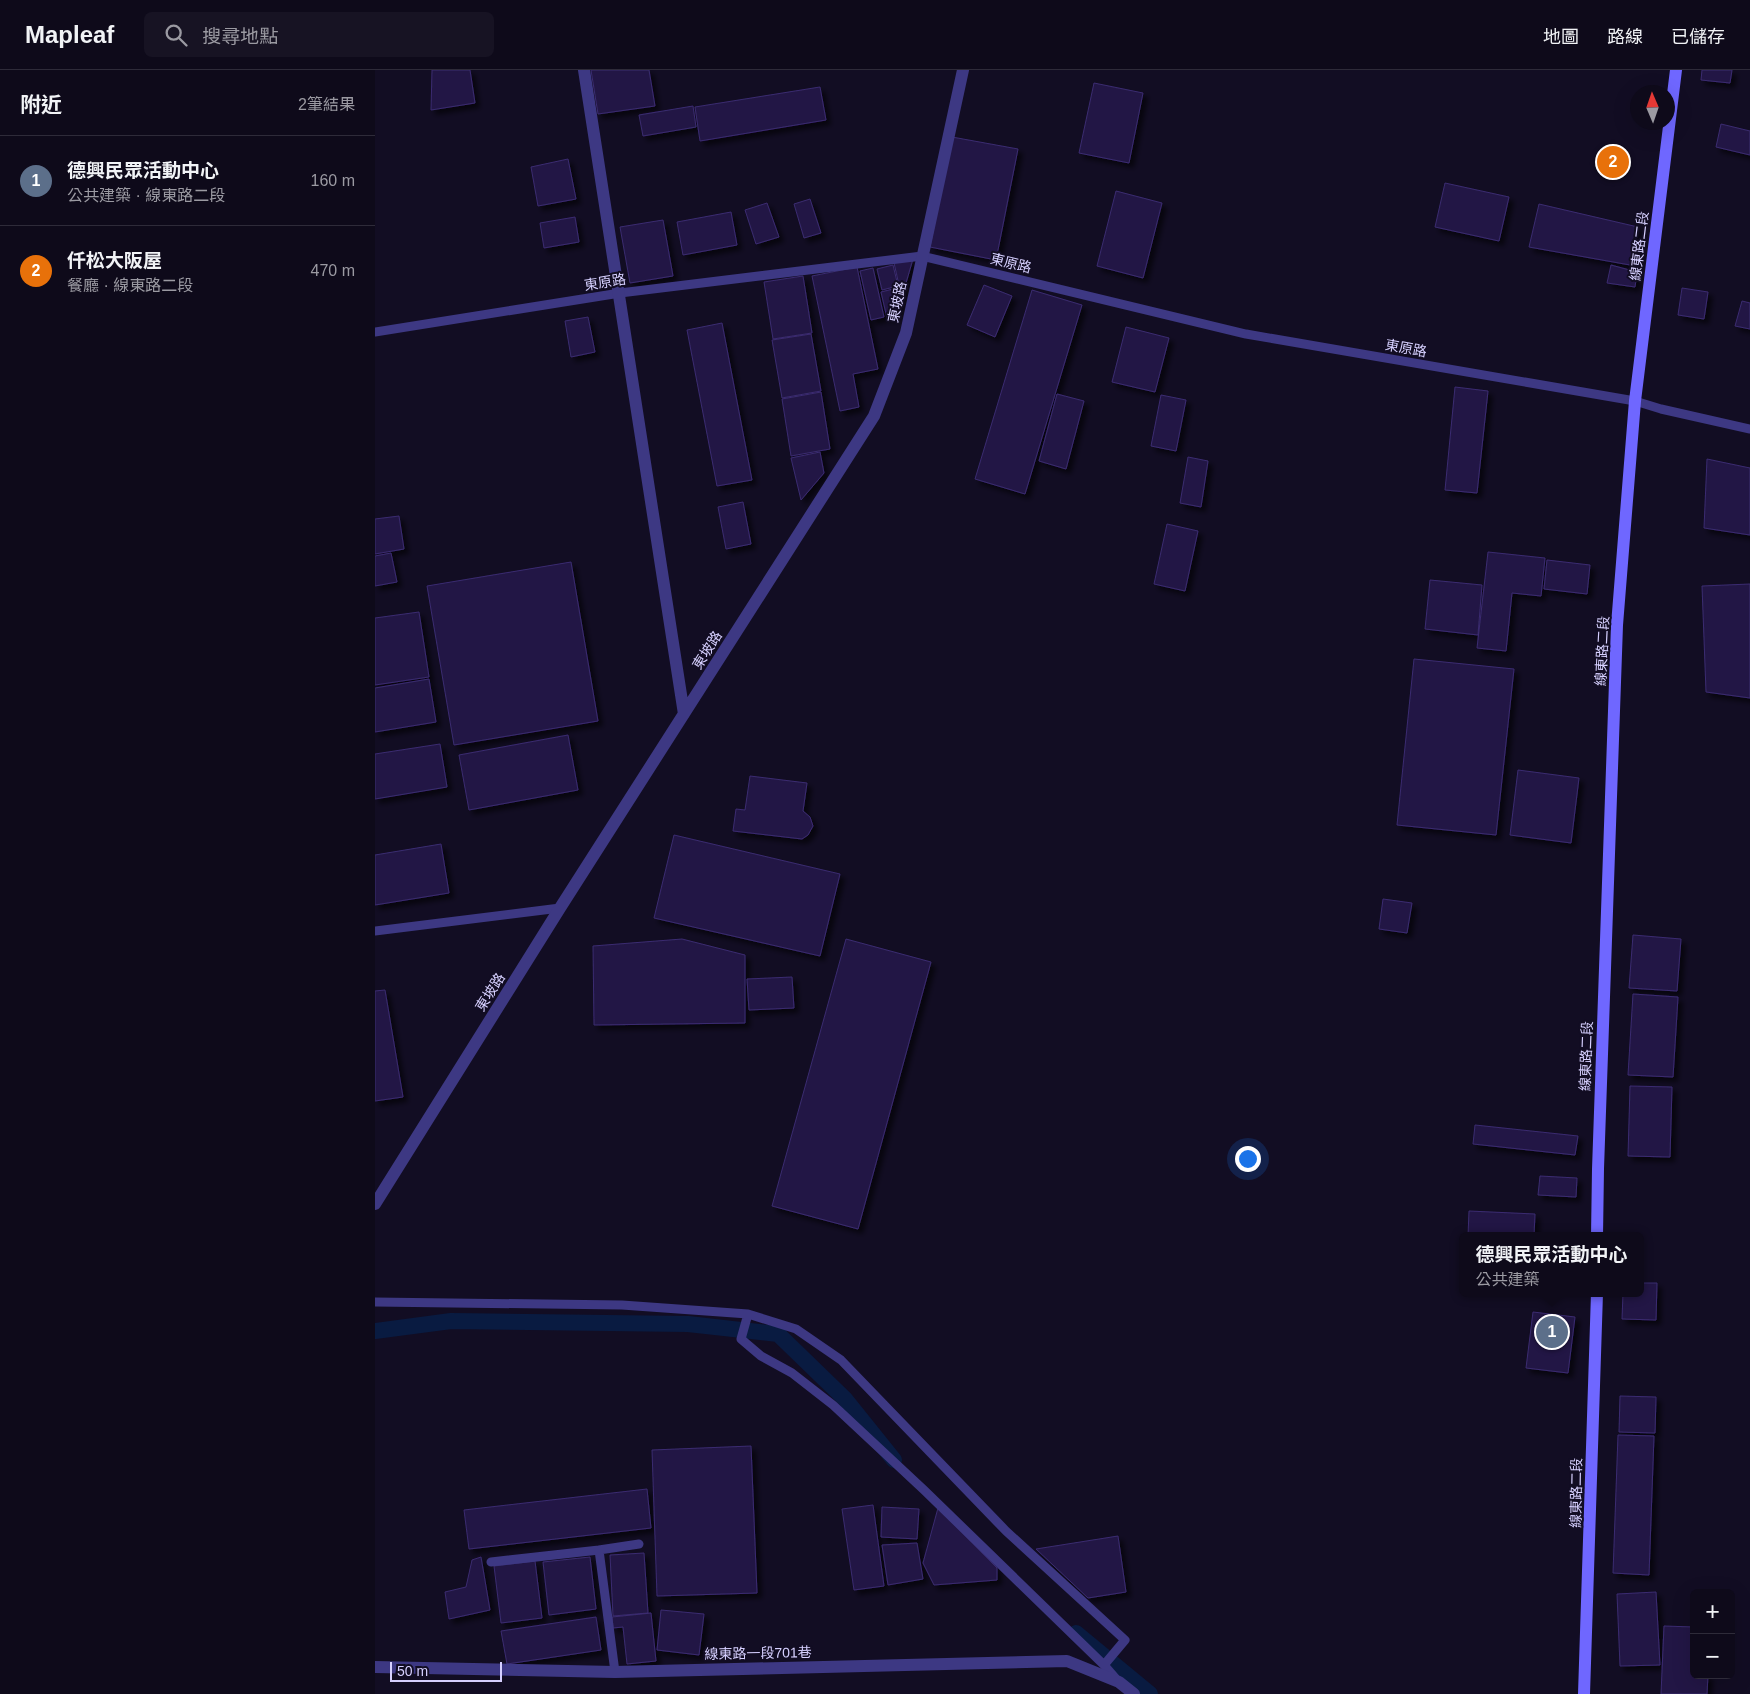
<!DOCTYPE html>
<html lang="zh-TW">
<head>
<meta charset="utf-8">
<style>
  body { margin:0; font-family:Helvetica,"Noto Sans TC",sans-serif; background:#171323; color:#f1f3f6 }
  .controls { position:absolute; right:15px; bottom:15px; display:grid; overflow:hidden; border-radius:8px; box-shadow:0 5px 20px #0002 }
  .controls button { width:45px; height:45px; display:grid; place-items:center; padding:0; border:0; border-bottom:1px solid #2e2b39; background:#0e0a1a; color:#f1f3f6; font:25px sans-serif }
  .compass { position:absolute; left:1255px; top:15px; width:45px; height:45px; border-radius:50%; background:#0e0a1a; box-shadow:0 5px 20px #0002; rotate:358deg }
  .scale { position:absolute; left:15px; bottom:12px; width:112px; box-sizing:border-box; padding-left:5px; border:2px solid #d6d0ff; border-top:0; font-size:14px; line-height:18px; white-space:nowrap; color:#d6d0ff; -webkit-text-stroke:4px #120d23; paint-order:stroke }
  .you { position:absolute; left:872px; top:1088px; width:18px; height:18px; margin:-12px; border:4px solid #fff; border-radius:50%; background:#1a73e8; box-shadow:0 0 0 8px #1a73e833 }
  .badge { display:grid; place-items:center; width:32px; height:32px; border-radius:50%; background:#1a73e8; color:#fff; font-size:16px; font-weight:700 }
  .pin { position:absolute; translate:-50% -50%; border:2px solid #fff; box-shadow:0 1px 5px #0006 }
  .popup { position:absolute; left:1084px; top:1162px; width:185px; height:65px; box-sizing:border-box; display:grid; place-content:center; border-radius:8px; background:#0e0a1a; filter:drop-shadow(0 1px 4px #0005); font-size:16px; white-space:nowrap; color:#9b9aa2 }
  .popup b { font-size:19px; color:#f1f3f6 }
  .popup::after { content:''; position:absolute; left:50%; top:100%; margin-left:-10px; border:10px solid transparent; border-top-color:#0e0a1a }
  .list { margin:0; padding:0; list-style:none }
  h2 { display:flex; justify-content:space-between; align-items:center; height:65px; margin:0; padding:0 20px; font-size:21px }
  h2 small { font-size:16px; font-weight:400; color:#9b9aa2 }
  .list li { display:grid; grid-template-columns:32px 1fr auto; gap:15px; align-items:center; box-sizing:border-box; height:90px; padding:0 20px; border-top:1px solid #2e2b39 }
  .list b { display:block; font-size:19px; white-space:nowrap }
  .list p { margin:0; font-size:16px; white-space:nowrap; color:#9b9aa2 }
  .list em { font-size:16px; font-style:normal; color:#9b9aa2 }
  .icon { flex:none; width:28px; height:28px; fill:none; stroke:currentColor; stroke-width:2; stroke-linecap:round; stroke-linejoin:round }
  .map { position:relative; flex:none; width:1375px; height:1624px; overflow:hidden }
  header { display:flex; align-items:center; gap:30px; box-sizing:border-box; height:70px; padding:0 25px; background:#0e0a1a; border-bottom:1px solid #2e2b39 }
  header strong { font-size:24px }
  nav { display:flex; gap:28px; margin-inline-start:auto; font-size:18px }
  .search { width:350px; height:45px; background:#171323; display:flex; align-items:center; gap:12px; box-sizing:border-box; padding:0 18px; border-radius:8px; color:#9b9aa2; font-size:19px }
  main { display:flex }
  aside { flex:1; background:#0e0a1a }
  .map>svg:first-child { display:block }
  .lines { fill:none; stroke-linecap:round; stroke-linejoin:round }
  .canal { stroke:#091b41; stroke-width:16 }
  .building { fill:#231944; stroke:#3b2b71; filter:url(#shadow) }
  .service { stroke:#3d3883; stroke-width:9 }
  .minor { stroke:#3d3883; stroke-width:12 }
  .secondary { stroke:#6f67ff; stroke-width:12 }
  .labels { text-anchor:middle; dominant-baseline:central; stroke-width:4; stroke-linejoin:round; paint-order:stroke }
  .street-label { font-size:14px; fill:#d6d0ff; stroke:#120d23 }
</style>
</head>
<body>
<header>
<strong>Mapleaf</strong>
<div class="search"><svg class="icon" aria-label="search" viewBox="0 0 24 24"><circle cx="10" cy="10" r="6"/><path d="M15 15l6 6"/></svg>搜尋地點</div>
<nav><a>地圖</a><a>路線</a><a>已儲存</a></nav>
</header>
<main>
<aside>
<h2>附近<small>2筆結果</small></h2>
<ul class="list">
<li><span class="badge" style="background:#5c6f8a">1</span><div><b>德興民眾活動中心</b><p>公共建築 · 線東路二段</p></div><em>160 m</em></li>
<li><span class="badge" style="background:#e8710a">2</span><div><b>仟松大阪屋</b><p>餐廳 · 線東路二段</p></div><em>470 m</em></li>
</ul>
</aside>
<div class="map">
<svg width="1375" height="1624" viewBox="0 0 1375 1624">
  <defs>
    <filter id="shadow"><feDropShadow dx="4.5" dy="4.5" stdDeviation="2.5" flood-color="#0009"/></filter>
  </defs>
  <rect width="100%" height="100%" fill="#120d23"/>
  <g class="lines">
    <path class="canal" d="M0,1261L76,1251L313,1254L403,1264L470,1329L519,1390
      M701,1563L775,1624"/>
  </g>
  <path class="building" d="M57,0H95L100,33L56,40Z
    M216,0H274L280,36L223,44Z
    M1327,0H1357L1355,13L1326,10Z
    M719,13L768,23L754,93L704,83Z
    M445,17L451,50L325,71L320,37Z
    M318,36L321,57L268,66L264,45Z
    M1346,54L1375,61V85L1341,77Z
    M577,67L643,79L621,190L555,177Z
    M193,89L201,129L163,136L156,97Z
    M1070,113L1134,127L1124,171L1060,157Z
    M741,121L787,133L768,208L722,196Z
    M435,129L446,163L429,168L419,134Z
    M392,133L404,167L381,174L370,140Z
    M1164,134L1263,157L1255,195L1154,177Z
    M356,142L362,175L308,185L302,152Z
    M200,147L204,172L169,178L165,153Z
    M288,150L298,206L255,213L245,157Z
    M538,189L531,213L524,215L519,193Z
    M518,195L523,216L507,220L502,199Z
    M1236,195L1262,202L1260,217L1232,213Z
    M482,197L503,299L478,304L484,337L465,341L437,206Z
    M498,198L509,247L496,250L485,201Z
    M428,206L437,263L398,269L389,212Z
    M609,215L637,226L620,267L592,255Z
    M530,216L520,246L512,248L506,222Z
    M1307,218L1333,222L1329,249L1303,245Z
    M657,220L707,235L650,424L600,409Z
    M1367,231L1375,233V259L1360,256Z
    M213,247L220,282L196,287L190,251Z
    M347,253L377,410L342,416L312,260Z
    M751,257L794,268L780,322L737,312Z
    M436,264L446,321L407,328L397,270Z
    M1080,317L1113,321L1102,423L1070,420Z
    M446,322L455,379L416,386L407,329Z
    M682,324L709,331L691,399L664,391Z
    M786,325L811,330L801,381L776,376Z
    M445,382L449,403L426,430L416,388Z
    M813,387L833,391L826,437L805,433Z
    M1332,389L1375,398V465L1329,458Z
    M368,432L376,474L351,479L343,437Z
    M24,446L29,479L0,484V449Z
    M792,454L823,461L810,521L779,514Z
    M1113,482L1170,488L1166,526L1137,523L1131,581L1102,578Z
    M16,483L22,512L0,516V486Z
    M1172,490L1215,495L1212,524L1169,519Z
    M196,492L223,651L79,675L52,516Z
    M1055,510L1107,515L1103,565L1050,559Z
    M1375,514V628L1331,622L1327,516Z
    M44,542L54,607L0,615V548Z
    M1039,589L1139,599L1121,765L1022,755Z
    M54,609L61,652L0,662V618Z
    M193,665L203,720L94,740L84,685Z
    M65,674L72,717L0,729V684Z
    M1143,700L1204,708L1196,773L1135,765Z
    M375,706L432,713L428,741L435,747L438,756L433,765L427,769L358,761L361,739L370,740Z
    M299,765L465,804L445,886L279,848Z
    M66,774L74,823L0,835V785Z
    M1008,829L1037,833L1032,863L1004,859Z
    M1258,865L1306,869L1302,921L1254,918Z
    M307,869L370,885V953L219,955L218,876Z
    M471,869L556,892L483,1159L397,1136Z
    M417,907L419,938L374,940L372,909Z
    M10,920L28,1027L0,1031V921Z
    M1258,924L1303,927L1298,1007L1253,1005Z
    M1255,1016L1297,1017L1295,1087L1253,1086Z
    M1100,1055L1203,1066L1200,1085L1098,1074Z
    M1165,1106L1202,1108L1201,1127L1163,1125Z
    M1094,1141L1160,1144L1159,1166H1093Z
    M1266,1213H1282L1281,1250L1247,1249L1248,1223H1266Z
    M1158,1242L1200,1247L1193,1303L1151,1298Z
    M1245,1326L1281,1327L1280,1363L1244,1362Z
    M1243,1365L1279,1366L1274,1505L1238,1503Z
    M376,1376L382,1523L282,1526L277,1380Z
    M272,1419L276,1458L94,1479L89,1440Z
    M498,1435L509,1516L479,1520L467,1439Z
    M507,1437L544,1439L542,1469L506,1467Z
    M563,1438L622,1498V1510L559,1515L548,1493Z
    M743,1466L751,1522L713,1528L661,1479Z
    M542,1473L548,1509L513,1515L507,1475Z
    M269,1483L273,1543L238,1546L235,1485Z
    M106,1487L115,1540L74,1549L70,1522L91,1517L97,1490Z
    M215,1487L221,1539L174,1545L168,1492Z
    M160,1491L167,1548L126,1553L119,1496Z
    M1281,1522L1285,1595L1245,1596L1242,1524Z
    M286,1540L329,1544L324,1585L282,1580Z
    M276,1543L281,1591L252,1594L248,1557L238,1558L237,1547Z
    M221,1547L226,1580L132,1594L126,1561Z
    M1289,1556L1319,1557V1605H1333L1332,1624H1286Z"/>
  <g class="lines">
    <path class="service" d="M0,262L245,223L547,186L871,264L1260,331L1286,339L1375,359
      M0,861L185,838
      M0,1232L247,1235L373,1244L421,1259L466,1290L631,1461L750,1570L729,1595
      M373,1244L366,1269L386,1286L417,1303L458,1335L549,1420L729,1595L742,1610
      M116,1492L224,1480
      M240,1602L224,1480L264,1474"/>
    <path class="minor" d="M209,0L309,644
      M0,1134L185,838L499,346L531,263L588,0
      M0,1597L240,1602L692,1591L744,1612L759,1624"/>
    <path class="secondary" d="M1222,1166L1223,1099L1242,555L1260,331L1301,0
      M1209,1624L1222,1223"/>
  </g>
  <g class="labels">
    <g class="street-label">
      <text transform="translate(1264 176) rotate(-83)">線東路二段</text>
      <text transform="translate(636 193) rotate(14)">東原路</text>
      <text transform="translate(230 212) rotate(-9)">東原路</text>
      <text transform="translate(522 232) rotate(-78)">東坡路</text>
      <text transform="translate(1031 278) rotate(10)">東原路</text>
      <text transform="translate(332 580) rotate(-58)">東坡路</text>
      <text transform="translate(1227 581) rotate(-87)">線東路二段</text>
      <text transform="translate(115 922) rotate(-58)">東坡路</text>
      <text transform="translate(1211 986) rotate(-88)">線東路二段</text>
      <text transform="translate(1201 1423) rotate(-89)">線東路二段</text>
      <text transform="translate(383 1583) rotate(-1)">線東路一段701巷</text>
    </g>
  </g>
</svg>
<div class="controls">
<button>+</button>
<button>−</button>
</div>
<svg class="compass" viewBox="-18 -18 36 36"><path d="M0-13l5 13h-10z" fill="#e53935"/><path d="M0 13l5-13h-10z" fill="#9b9aa2"/></svg>
<div class="scale">50 m</div>
<div class="you"></div>
<div class="pin badge" style="left:1177px;top:1262px;background:#5c6f8a">1</div>
<div class="popup"><b>德興民眾活動中心</b>公共建築</div>
<div class="pin badge" style="left:1238px;top:92px;background:#e8710a">2</div>
</div>
</main>
</body>
</html>
